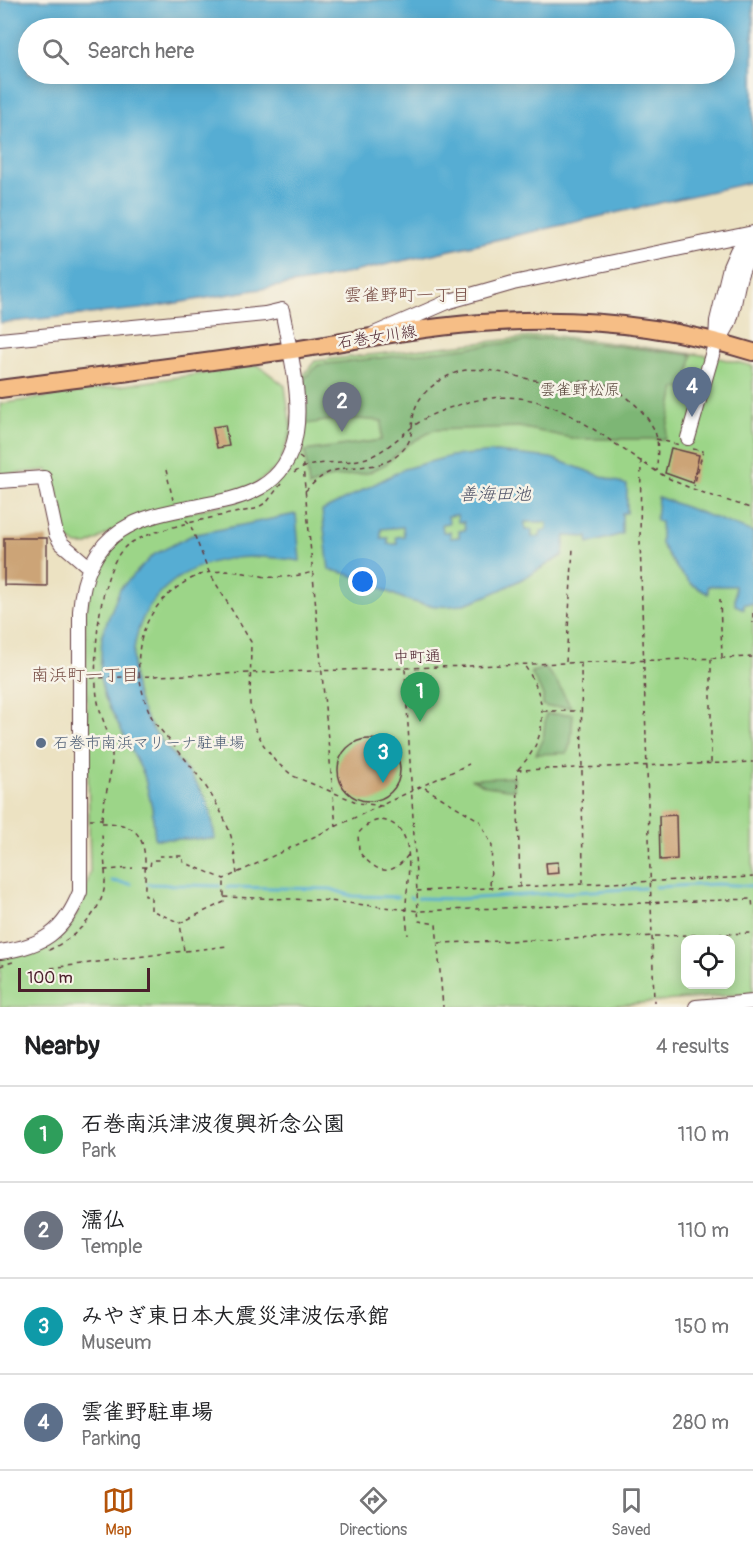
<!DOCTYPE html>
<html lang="en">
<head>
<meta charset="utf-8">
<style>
  body { margin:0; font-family:Pangolin,"Klee One",sans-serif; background:#f6f6f6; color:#202124 }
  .controls { position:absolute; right:18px; bottom:18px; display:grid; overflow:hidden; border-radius:12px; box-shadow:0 3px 15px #0003 }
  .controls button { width:54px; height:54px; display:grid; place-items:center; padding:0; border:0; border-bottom:2px solid #e0e0e0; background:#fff; color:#202124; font:30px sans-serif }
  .scale { position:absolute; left:18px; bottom:15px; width:132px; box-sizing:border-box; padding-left:6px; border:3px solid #4a1f2b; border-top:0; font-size:16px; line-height:21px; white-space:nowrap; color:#4a1f2b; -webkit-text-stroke:4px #f7f3e8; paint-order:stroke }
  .you { position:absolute; left:363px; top:582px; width:21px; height:21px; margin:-15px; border:4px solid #fff; border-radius:50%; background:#1a73e8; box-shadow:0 0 0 9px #1a73e833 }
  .badge { display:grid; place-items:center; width:39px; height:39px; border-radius:50%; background:#b45309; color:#fff; font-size:20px; font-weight:700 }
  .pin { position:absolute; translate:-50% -50px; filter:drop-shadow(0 2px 3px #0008) }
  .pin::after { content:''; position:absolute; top:32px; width:21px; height:18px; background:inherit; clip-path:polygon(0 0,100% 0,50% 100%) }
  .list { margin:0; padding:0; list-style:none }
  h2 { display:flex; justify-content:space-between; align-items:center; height:78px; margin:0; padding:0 24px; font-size:26px }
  h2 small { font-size:20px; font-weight:400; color:#757577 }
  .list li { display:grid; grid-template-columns:39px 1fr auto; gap:18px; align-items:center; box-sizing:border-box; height:96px; padding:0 24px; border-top:2px solid #e0e0e0 }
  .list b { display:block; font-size:22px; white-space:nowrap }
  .list p { margin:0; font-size:20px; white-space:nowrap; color:#757577 }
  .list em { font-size:20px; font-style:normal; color:#757577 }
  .icon { flex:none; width:33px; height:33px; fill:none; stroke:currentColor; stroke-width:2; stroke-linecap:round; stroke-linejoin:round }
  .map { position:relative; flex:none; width:753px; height:1007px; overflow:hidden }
  .search { position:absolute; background:#fff; box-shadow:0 3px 15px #0003; left:18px; right:18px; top:18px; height:66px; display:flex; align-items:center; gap:15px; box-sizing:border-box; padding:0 21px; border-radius:33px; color:#757577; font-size:22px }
  .sheet { height:462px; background:#fff }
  nav { display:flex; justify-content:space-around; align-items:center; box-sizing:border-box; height:84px; border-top:2px solid #e0e0e0; background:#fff; font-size:16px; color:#757577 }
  nav a { display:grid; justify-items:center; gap:3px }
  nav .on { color:#b45309 }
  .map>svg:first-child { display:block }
  .green { fill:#9cd588; stroke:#737a5a; stroke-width:1.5; fill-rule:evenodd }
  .forest { fill:#7db674; stroke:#646a50; stroke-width:1.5 }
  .water { fill:#56add3; stroke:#50667f; stroke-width:1.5; fill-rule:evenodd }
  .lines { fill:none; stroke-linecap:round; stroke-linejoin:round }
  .stream { stroke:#56add3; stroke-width:3 }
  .building { fill:#cca477 }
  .minor-casing { stroke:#623c42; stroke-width:16 }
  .major-casing { stroke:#623c42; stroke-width:20 }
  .path { stroke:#623c42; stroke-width:1.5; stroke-dasharray:4.5 4.5; stroke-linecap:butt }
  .minor { stroke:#fff; stroke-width:14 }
  .major { stroke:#f6be86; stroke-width:16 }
  .service-dot { fill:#5c6f8a; stroke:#f7f3e8; stroke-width:2 }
  .labels { text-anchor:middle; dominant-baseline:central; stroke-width:5; stroke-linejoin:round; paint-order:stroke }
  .street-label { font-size:16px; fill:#4a1f2b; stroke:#f7f3e8 }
  .park-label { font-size:16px; fill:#5e4c42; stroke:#f7f3e8 }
  .service-label { font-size:16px; fill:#4e5e75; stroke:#f7f3e8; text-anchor:start }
  .neighbourhood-label { font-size:18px; fill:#784e46; stroke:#f7f3e8 }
  .water-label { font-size:18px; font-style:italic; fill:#4e5166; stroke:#f7f3e8 }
</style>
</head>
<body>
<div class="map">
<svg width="753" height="1007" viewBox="0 0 753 1007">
  <rect width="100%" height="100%" fill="#f7f3e8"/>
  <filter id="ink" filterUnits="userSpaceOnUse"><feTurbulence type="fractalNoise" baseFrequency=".0167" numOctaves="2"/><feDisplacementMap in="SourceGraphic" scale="12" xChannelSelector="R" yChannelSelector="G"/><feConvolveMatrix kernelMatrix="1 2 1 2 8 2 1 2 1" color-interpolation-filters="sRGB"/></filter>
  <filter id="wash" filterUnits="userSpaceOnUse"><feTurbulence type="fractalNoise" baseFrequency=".008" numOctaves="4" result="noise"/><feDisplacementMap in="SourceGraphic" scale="24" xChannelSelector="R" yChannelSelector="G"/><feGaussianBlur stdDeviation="1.35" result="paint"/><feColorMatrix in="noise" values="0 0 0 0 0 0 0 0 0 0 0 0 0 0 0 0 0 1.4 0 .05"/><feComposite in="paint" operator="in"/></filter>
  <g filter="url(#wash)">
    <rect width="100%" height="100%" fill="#ece2c2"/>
    <path class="green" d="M550,335L710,356L753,366V993L596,1007H0V957C61,943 77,935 90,871L85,612L99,558L113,543L145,522L238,501L286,468L297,383L315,361ZM686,939H730V984H686Z
      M258,365L285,386L291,430L279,466L253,486L127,522L88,545H77L63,536L48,470L0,475V404Z"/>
    <path class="forest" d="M551,338L692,355L687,388H675L665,439H576L519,427L434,430L407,445L386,464L368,473L327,478L309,487L305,451L381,440L382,421L344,418L301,425L298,385L318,365Z
      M545,668L556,681L571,707H547L543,705V695L531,672Z
      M546,714H573L571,742L567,753L536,754L543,740Z
      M514,777V790L486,786L472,779Z"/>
    <path class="water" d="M0,0H753V182L322,279L140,309L0,323ZM724,28V74H28V28Z
      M496,452L551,458L627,485V513H622V534L588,544V537L565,536L563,555C534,573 493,597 460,605C440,609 415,604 397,596C370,584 360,575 329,570L322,511L404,469L451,456ZM457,515L458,522H464L465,530L459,531V537L451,538L450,532H443L442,524L449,523L448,516ZM525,522H547V530L541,531L540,537H532V530H525ZM403,527L404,536L396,537L397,544H388V538H381V529Z
      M658,497L753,532V604H744V609L735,605V586H708V594L691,584L678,570L661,544V522L656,521Z
      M296,514L300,561C252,553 202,554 164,589C128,623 124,682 149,723C165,750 192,771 206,800C212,812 213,826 215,839H155L152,808L144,775L105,698L100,678L102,634L120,589L153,555L192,535Z"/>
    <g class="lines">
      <path class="stream" d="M112,881L131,884
        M148,884L220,886
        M227,887L331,889L352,896L398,897
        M655,887L717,884L753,886
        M410,897L412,898
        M418,898L459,899L645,888"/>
    </g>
    <g id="blocks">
      <path class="building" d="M225,425L229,446L217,448L213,427Z
        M671,448L699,455L693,483L665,473Z
        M4,538H47V586L4,585Z
        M338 770a31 31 0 1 1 62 0a31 31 0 1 1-62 0Z
        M676,815L677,859L660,860L659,816Z
        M558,862L559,873L547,874L546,863Z"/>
    </g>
  </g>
  <g filter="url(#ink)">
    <use href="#blocks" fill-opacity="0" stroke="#623c42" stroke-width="1.5"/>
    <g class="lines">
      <defs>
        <path id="minor" d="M374,334L450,301L513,283L753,233
          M0,340L265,314L282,310C289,347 302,396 296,432C278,555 92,453 80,611V892C64,932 43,946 0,952
          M716,341C742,319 729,277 753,253
          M688,438L716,341L717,321L730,267L737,251L753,238
          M0,481L44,478L56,534L61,543L89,567
          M696,1007L753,1002"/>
        <path id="major" d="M0,389C97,376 195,364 292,350C360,340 429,325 498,322C584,317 671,326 753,352"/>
      </defs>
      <use href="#minor" class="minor-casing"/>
      <use href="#major" class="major-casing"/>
      <path class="path" d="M656,439L680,445
        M693,449L703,451L694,486
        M299,457L302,459L303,466L336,827
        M641,460L640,539L654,1002
        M166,470L173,500
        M294,473C316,456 351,468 376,454C398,442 413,422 436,413C538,371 576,421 656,471C684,489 721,498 753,509
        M305,491C313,484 320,476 330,472C353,463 378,472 399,454C415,439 410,431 414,413C417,396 435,382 450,375C477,362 506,375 534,380C555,384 576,379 597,382C617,384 651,415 656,435C659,445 657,460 657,471
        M186,520L190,524L209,572L251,642L250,704L255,728L263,744L275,761L293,776L359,803L383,806
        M720,599L722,657
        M753,613V623
        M711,659V763
        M566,662L573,548
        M581,663L583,883
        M405,669L418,911L419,921L436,924L443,1007
        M91,678L753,657
        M543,711H580
        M518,769C549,739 549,700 524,665
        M425,788L480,821L492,846L490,887
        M90,819H102V823
        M102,819C103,799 111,780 112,760C113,740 102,722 98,702C91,667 98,574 124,548C141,530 229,514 255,509L267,502L281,484
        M102,823C154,822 144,857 145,896H151V910L180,923
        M408,855C390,879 376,872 359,852L358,834C365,825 375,818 386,821C421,831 405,886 406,911C406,919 407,927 408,935
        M142,867H150L151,860H158V856H183V862L224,879L469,764
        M104,870L133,868
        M237,874C235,861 234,845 230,833C214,789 183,757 154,722C132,679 131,628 168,595C180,584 196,574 212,572C232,569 248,574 267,577C282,578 298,576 313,572
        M520,887L517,770L753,762
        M417,891L753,877
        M224,896V880
        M439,943L753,933
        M49,950C72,939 95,919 103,894C108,878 103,852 102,834
        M185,951L228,946
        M0,966L16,961
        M51,968L184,951L180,923L224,902V897L320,900L418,911L752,899L753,910"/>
      <use href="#minor" class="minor"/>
      <use href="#major" class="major"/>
    </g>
  </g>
  <circle class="service-dot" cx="41" cy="743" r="6"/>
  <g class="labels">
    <g class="street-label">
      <text transform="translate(377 337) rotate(-9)">石巻女川線</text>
      <text transform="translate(417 657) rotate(-2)">中町通</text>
    </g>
    <g class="park-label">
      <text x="580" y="390">雲雀野松原</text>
    </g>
    <g class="service-label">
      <text x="53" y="743">石巻市南浜マリーナ駐車場</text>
    </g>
    <g class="neighbourhood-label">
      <text x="407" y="295">雲雀野町一丁目</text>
      <text x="85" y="675">南浜町一丁目</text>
    </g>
    <g class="water-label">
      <text x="495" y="494">善海田池</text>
    </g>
  </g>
</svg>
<div class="controls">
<button><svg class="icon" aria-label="locate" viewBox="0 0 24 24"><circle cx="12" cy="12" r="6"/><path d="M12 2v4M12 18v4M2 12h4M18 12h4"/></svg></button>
</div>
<div class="scale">100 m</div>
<div class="you"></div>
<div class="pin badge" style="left:420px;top:722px;background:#2e9e5b">1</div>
<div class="pin badge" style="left:342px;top:432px;background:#6b7280">2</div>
<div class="pin badge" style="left:383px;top:783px;background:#0f9aa8">3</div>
<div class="pin badge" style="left:692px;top:417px;background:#5c6f8a">4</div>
<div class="search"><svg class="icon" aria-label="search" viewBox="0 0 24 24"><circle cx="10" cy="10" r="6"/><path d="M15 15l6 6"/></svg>Search here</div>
</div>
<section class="sheet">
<h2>Nearby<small>4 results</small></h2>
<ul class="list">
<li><span class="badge" style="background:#2e9e5b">1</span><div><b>石巻南浜津波復興祈念公園</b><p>Park</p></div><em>110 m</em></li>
<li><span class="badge" style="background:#6b7280">2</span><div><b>濡仏</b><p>Temple</p></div><em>110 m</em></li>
<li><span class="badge" style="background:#0f9aa8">3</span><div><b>みやぎ東日本大震災津波伝承館</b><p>Museum</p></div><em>150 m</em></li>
<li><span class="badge" style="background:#5c6f8a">4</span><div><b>雲雀野駐車場</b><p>Parking</p></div><em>280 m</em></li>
</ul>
</section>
<nav>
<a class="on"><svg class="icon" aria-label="map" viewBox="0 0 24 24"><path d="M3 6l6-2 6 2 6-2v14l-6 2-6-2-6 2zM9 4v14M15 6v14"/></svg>Map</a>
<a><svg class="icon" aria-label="directions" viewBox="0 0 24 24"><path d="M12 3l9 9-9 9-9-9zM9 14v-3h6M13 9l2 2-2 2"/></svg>Directions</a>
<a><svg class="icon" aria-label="saved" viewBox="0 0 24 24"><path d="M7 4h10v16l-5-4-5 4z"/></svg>Saved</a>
</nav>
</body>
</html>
